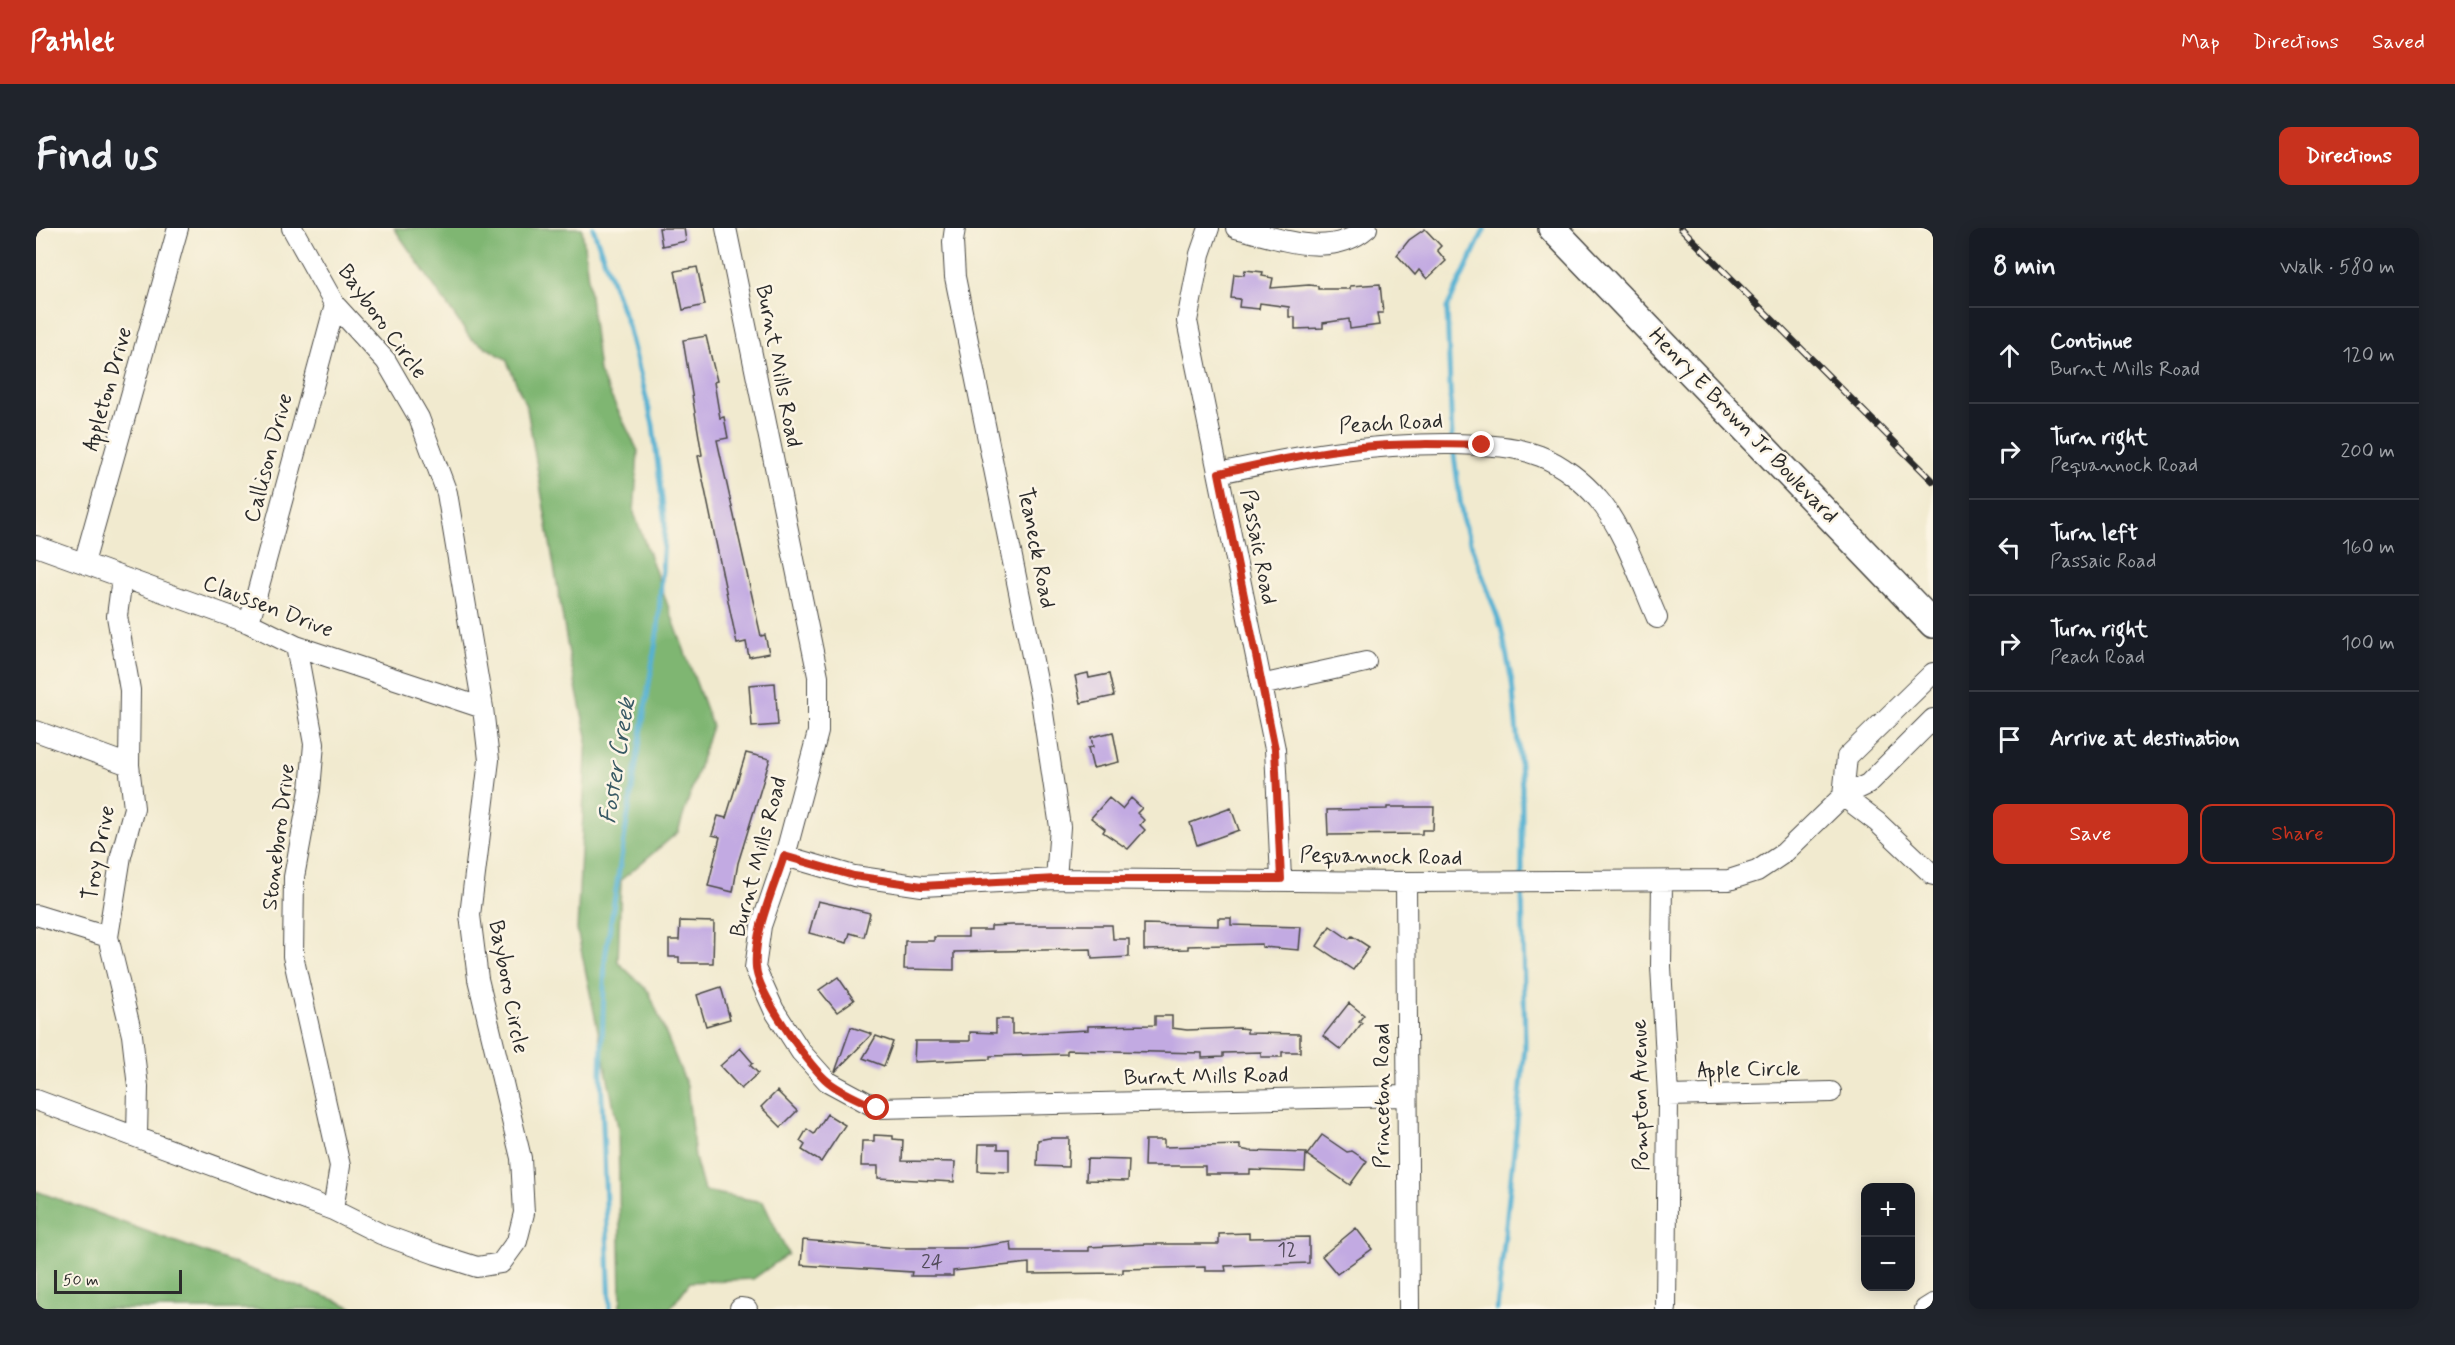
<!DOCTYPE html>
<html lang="en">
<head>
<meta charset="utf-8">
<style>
  body { margin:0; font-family:Mynerve,sans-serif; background:#20242c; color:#f1f3f6 }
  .controls { position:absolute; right:18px; bottom:18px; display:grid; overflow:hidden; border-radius:12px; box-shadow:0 3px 15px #0003 }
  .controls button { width:54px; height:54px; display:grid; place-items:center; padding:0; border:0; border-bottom:2px solid #363941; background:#171b24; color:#f1f3f6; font:30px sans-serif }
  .scale { position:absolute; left:18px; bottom:15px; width:128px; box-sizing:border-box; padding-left:6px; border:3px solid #2b2b2b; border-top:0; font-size:16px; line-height:21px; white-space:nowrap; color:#2b2b2b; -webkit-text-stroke:4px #fcf5e5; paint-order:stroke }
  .stop { position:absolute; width:18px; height:18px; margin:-14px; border:4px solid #c8321e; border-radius:50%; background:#fff }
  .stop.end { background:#c8321e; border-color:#fff; box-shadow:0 2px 6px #0008 }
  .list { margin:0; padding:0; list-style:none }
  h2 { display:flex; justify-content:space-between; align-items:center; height:78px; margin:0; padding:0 24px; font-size:26px }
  h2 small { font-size:20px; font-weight:400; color:#9ea1a6 }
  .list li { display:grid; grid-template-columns:39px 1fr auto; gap:18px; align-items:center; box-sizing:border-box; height:96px; padding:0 24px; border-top:2px solid #363941 }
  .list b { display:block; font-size:22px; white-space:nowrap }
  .list p { margin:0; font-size:20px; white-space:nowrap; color:#9ea1a6 }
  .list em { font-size:20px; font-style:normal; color:#9ea1a6 }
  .actions { display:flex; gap:12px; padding:18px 24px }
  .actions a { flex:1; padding:14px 0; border:2px solid #c8321e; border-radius:12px; text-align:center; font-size:21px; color:#c8321e }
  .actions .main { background:#c8321e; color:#fff }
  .icon { flex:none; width:33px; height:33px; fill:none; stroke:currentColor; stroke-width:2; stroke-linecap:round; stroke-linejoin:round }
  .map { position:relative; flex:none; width:1897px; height:1081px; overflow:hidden; border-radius:12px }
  header { display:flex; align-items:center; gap:36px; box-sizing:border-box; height:84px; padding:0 30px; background:#c8321e; color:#fff }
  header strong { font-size:28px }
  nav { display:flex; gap:33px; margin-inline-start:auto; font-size:21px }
  .intro { display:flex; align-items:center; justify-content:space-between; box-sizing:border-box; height:144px; padding:0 36px }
  h1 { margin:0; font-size:42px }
  .button { padding:15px 27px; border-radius:12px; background:#c8321e; color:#fff; font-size:21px; font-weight:700 }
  main { display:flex; gap:36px; padding:0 36px }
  aside { flex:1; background:#171b24; border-radius:12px; box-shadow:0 3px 15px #0003 }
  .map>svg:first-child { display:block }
  .forest { fill:#7fb672; stroke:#55704e; stroke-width:1.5 }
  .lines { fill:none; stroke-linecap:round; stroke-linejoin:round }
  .stream { stroke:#54b1d2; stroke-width:5 }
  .building { fill:#c2aae2 }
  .minor-casing { stroke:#494844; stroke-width:22 }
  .secondary-casing { stroke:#494844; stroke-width:30 }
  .minor { stroke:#fff; stroke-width:20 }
  .secondary { stroke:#fff; stroke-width:27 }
  .rail-casing { stroke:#2b2b2b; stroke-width:7 }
  .rail { stroke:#fcf5e5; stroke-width:4.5; stroke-dasharray:14; stroke-linecap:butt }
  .route { stroke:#c8321e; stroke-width:8 }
  .labels { text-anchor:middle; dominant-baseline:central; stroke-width:5; stroke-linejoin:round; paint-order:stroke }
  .number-label { font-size:20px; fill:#514b59 }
  .street-label { font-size:22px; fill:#2b2b2b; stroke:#fcf5e5 }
  .water-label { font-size:24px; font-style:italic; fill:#395a65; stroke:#fcf5e5 }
</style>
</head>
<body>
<header>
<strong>Pathlet</strong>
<nav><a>Map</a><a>Directions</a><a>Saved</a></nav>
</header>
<div class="intro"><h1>Find us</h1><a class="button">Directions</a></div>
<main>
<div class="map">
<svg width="1897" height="1081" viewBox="0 0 1897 1081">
  <rect width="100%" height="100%" fill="#fcf5e5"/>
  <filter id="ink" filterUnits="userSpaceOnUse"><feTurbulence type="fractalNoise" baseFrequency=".0167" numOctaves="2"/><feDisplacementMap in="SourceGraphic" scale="12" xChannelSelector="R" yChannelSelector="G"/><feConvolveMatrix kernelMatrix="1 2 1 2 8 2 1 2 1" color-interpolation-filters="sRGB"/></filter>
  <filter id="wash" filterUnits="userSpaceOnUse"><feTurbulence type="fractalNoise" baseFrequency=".008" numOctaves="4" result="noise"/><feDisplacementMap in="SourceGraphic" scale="24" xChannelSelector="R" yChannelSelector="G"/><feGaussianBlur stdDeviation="1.35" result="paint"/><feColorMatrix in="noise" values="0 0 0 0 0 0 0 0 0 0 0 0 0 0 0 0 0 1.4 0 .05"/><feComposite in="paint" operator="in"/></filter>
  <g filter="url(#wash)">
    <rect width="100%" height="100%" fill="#f1eacf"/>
    <path class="forest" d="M358,0H546L563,144L602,223L598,285L676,498L642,604L585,652L582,734L613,764L651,858L659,930L668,963L727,974L752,1026L717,1051L654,1054L634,1081H583L585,1072L582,899L541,702L551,508L534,432L491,180L470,131L434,110Z
      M0,963L302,1073L319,1081H0Z"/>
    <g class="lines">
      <path class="stream" d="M557,0L592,98L617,197L629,296L622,400L569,730L565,845L574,1081
        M1416,211L1411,80L1449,0
        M1417,220L1427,294L1465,399L1476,454L1486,558V649
        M1461,1081L1489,820L1486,658"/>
    </g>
    <g id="blocks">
      <path class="building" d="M623,0H648L650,13L626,18Z
        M1389,1L1405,18L1401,22L1410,33L1391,51L1383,42L1379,47L1361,27L1373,12Z
        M661,39L669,77L647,82L639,43Z
        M1209,42L1227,44L1226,48L1237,50L1235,60L1273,57L1282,58V61H1314V58L1344,56L1347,85H1341L1343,97L1314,101L1313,91L1287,95V100L1259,101V89H1253V79L1224,75L1223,81L1203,79L1204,71L1195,70L1198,46L1208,47Z
        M670,108L681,153L678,154L684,190L688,189L692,210L681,212L687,239L725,408L729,407L733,425L713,429L710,414L701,416L662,228L666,227L647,112Z
        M1052,445L1053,450L1073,446L1078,468L1045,475L1039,448Z
        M739,455L742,497L716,499L713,457Z
        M1077,504L1083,534L1057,540L1052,520L1057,519L1055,509Z
        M710,525L734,531L702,635L697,664L672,658L684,609L676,607L682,588L690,590Z
        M1073,570L1086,581L1095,570L1106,580L1101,585L1108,592L1104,597L1109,602L1092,621L1067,604L1069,601L1055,590Z
        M1351,579H1398L1397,602H1386V606L1292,607L1291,582L1351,581Z
        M1195,580L1203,602L1161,617L1154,595Z
        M782,673L834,685L828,709L814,705L811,715L773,705Z
        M1182,690H1195V697L1265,699L1263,722L1226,719V716L1152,718V721L1108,722V696L1182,698Z
        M644,693L678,694L677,735H643V729H633V712H643Z
        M976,697H1076L1077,711H1093V729L1056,731L1055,721L918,724V742L868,741L869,713H898V709H932V702H955V698Z
        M1294,698L1313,711L1316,708L1333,719L1317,742L1281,718Z
        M802,749L818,772L801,784L783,762Z
        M685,759L694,791L670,798L661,767Z
        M1313,775L1328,787L1323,793L1326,795L1305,822L1287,808Z
        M1119,788H1136V800L1151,802L1204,800L1211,801V805L1264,806V824H1246V829H1225V824L1187,825V829L1166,830V825L1031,822V826L954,828V831L878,834L879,813H934V804L960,805V791H976V806L1052,802V798L1119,797Z
        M815,799L836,806L799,844Z
        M840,808L857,814L848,838L827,830Z
        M704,820L717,835L714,837L722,845L705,861L684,838Z
        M741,863L761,883L745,899L725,879Z
        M791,886L809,897L785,934L766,922L769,917L764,913L771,901L778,906Z
        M838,907L857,908V911L867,912L866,933L919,934L918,954L842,950V938H825L826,913H838Z
        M1286,907L1311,924L1316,923L1331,933L1314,957L1271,927Z
        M1013,910H1033L1032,939L1001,938L1002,912Z
        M1109,912H1128V919L1204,917V921L1214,923L1270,925L1269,944L1214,942V946H1169V938H1108Z
        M943,916H962V921H973V944L942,943Z
        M1051,931L1093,932L1092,953L1050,952Z
        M1320,1000L1336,1021L1301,1046L1286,1028Z
        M1213,1005V1010L1273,1009V1035L1189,1038L1190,1043H1169V1039L1087,1041V1045L993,1046V1035L917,1043V1048H875L876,1044L765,1037L767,1012L863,1020H933L975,1014L976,1023H1053V1019L1111,1016H1183V1006Z"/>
    </g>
  </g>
  <g filter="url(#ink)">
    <use href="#blocks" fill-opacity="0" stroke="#494844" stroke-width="1.5"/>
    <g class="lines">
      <defs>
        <path id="minor" d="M690,0L782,448V504L749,628L725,698L719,740L738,782L765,824L791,853L841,880L1370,868
          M919,0L917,14L919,49L1005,472L1024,599L1020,651
          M1173,0L1164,26L1151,93L1239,521L1245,651
          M1200,0C1242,10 1294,32 1331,0
          M1183,245C1262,228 1337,215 1418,216C1447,217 1477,217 1504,228C1525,236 1548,254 1562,271C1586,298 1606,356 1621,390
          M0,318L213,395L260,418L447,480
          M48,335L142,0
          M86,350L81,388L94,462L93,537L98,580L85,628L72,709L96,807L102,859L101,908
          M213,395L299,77
          M260,418L278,516L274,562L258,649L257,728L304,938L297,982
          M1225,457L1330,434
          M0,503L93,537
          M1807,568L1811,529L1897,445
          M1807,568L1841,594L1897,647
          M749,628L818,648L886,658L1020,651L1370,654L1693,652L1721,643L1748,625L1807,568L1832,556L1897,491
          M1626,653L1625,738L1632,868L1630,1081
          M1370,654L1373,1081
          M0,687L72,709
          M1632,868L1795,864
          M0,872L297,982L345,1006L400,1026L441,1039L465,1035L481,1013L488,985L485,930L442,751L434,687L453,532L447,480L411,265L383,190L350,133L299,77L256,0
          M704,1080L711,1081
          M1889,1081L1897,1076"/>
        <path id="secondary" d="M1516,0L1897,396"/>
      </defs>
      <use href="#minor" class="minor-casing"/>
      <use href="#secondary" class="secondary-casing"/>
      <use href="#minor" class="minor"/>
      <use href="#secondary" class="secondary"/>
      <defs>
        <path id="rail" d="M1645,0L1897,253"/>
      </defs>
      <use href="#rail" class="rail-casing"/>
      <use href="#rail" class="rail"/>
    </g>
  </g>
  <g class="lines" filter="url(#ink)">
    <path class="route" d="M841,880C825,872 803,864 789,851C770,833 721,764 720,739C717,705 738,660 748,628L818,648L886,658L1020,651H1245L1239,521L1183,245C1230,235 1277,224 1325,219C1365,215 1405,216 1446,217"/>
  </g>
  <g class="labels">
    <g class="number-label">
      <text x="1251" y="1022">12</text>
      <text x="896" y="1034">24</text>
    </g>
    <g class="street-label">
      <text transform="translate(346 94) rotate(54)">Bayboro Circle</text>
      <text transform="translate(742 138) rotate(79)">Burnt Mills Road</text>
      <text transform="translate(72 161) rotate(-74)">Appleton Drive</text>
      <text transform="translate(1355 196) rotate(-3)">Peach Road</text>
      <text transform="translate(1707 198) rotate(46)">Henry E Brown Jr Boulevard</text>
      <text transform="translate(233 230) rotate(-75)">Callison Drive</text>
      <text transform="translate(1222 319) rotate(79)">Passaic Road</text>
      <text transform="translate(1000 320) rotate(79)">Teaneck Road</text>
      <text transform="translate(232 379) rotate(21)">Claussen Drive</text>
      <text transform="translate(243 609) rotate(-83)">Stoneboro Drive</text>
      <text transform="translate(63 625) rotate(-79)">Troy Drive</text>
      <text transform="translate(723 629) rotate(-75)">Burnt Mills Road</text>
      <text transform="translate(1345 629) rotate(1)">Pequannock Road</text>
      <text transform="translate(472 759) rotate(79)">Bayboro Circle</text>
      <text transform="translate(1713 842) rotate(-1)">Apple Circle</text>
      <text transform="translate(1170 849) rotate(-1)">Burnt Mills Road</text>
      <text transform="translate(1605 867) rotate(-91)">Pompton Avenue</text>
      <text transform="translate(1347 868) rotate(-90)">Princeton Road</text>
    </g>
    <g class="water-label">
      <text transform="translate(582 533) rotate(-81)">Foster Creek</text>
    </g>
  </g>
</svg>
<div class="controls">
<button>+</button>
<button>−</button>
</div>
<div class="scale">50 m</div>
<div class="stop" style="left:841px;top:880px"></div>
<div class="stop end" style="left:1446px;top:217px"></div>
</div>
<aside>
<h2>8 min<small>Walk · 580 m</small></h2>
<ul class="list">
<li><svg class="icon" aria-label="ahead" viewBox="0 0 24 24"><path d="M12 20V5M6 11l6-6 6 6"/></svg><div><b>Continue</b><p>Burnt Mills Road</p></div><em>120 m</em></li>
<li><svg class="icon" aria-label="right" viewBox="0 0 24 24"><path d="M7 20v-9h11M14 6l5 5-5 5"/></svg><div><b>Turn right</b><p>Pequannock Road</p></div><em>200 m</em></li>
<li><svg class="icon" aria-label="left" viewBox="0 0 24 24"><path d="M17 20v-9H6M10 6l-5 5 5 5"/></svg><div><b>Turn left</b><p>Passaic Road</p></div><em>160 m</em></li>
<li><svg class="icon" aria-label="right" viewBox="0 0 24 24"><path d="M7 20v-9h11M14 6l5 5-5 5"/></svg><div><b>Turn right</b><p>Peach Road</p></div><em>100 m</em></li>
<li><svg class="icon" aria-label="arrive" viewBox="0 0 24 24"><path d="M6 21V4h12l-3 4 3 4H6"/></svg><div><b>Arrive at destination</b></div></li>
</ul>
<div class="actions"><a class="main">Save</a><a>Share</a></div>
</aside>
</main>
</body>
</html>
